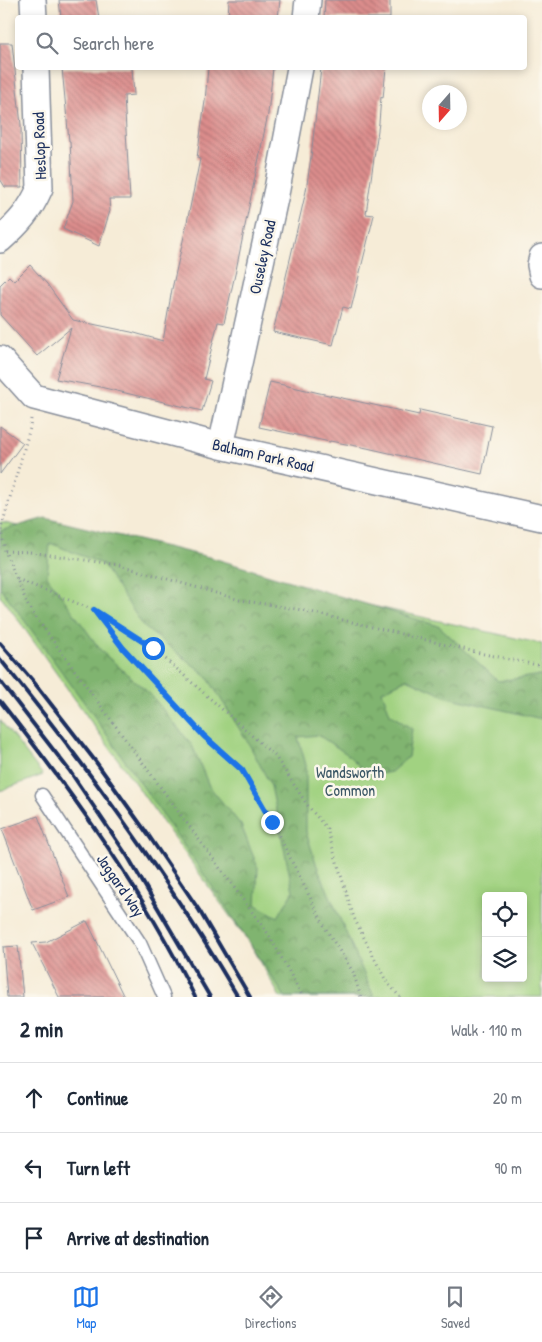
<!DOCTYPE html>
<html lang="en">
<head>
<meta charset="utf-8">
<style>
  body { margin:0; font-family:"Patrick Hand",sans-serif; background:#f2f2f3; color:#1f2937 }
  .controls { position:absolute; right:15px; bottom:15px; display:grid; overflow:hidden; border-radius:5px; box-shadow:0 2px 8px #0003 }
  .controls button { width:45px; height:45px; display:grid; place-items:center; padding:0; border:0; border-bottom:1px solid #e0e1e3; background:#fff; color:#1f2937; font:25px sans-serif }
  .compass { position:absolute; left:422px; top:85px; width:45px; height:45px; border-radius:50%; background:#fff; box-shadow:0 2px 8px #0003; rotate:200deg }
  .stop { position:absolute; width:15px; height:15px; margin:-11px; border:4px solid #1a73e8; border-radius:50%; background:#fff }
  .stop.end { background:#1a73e8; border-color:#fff; box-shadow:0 1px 5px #0008 }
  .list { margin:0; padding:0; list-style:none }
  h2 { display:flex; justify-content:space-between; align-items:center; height:65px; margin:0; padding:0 20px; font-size:21px }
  h2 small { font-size:16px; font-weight:400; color:#747a83 }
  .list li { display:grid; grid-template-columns:32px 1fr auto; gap:15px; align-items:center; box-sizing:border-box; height:70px; padding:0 20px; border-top:1px solid #e0e1e3 }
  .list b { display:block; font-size:19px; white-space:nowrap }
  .list em { font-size:16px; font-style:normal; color:#747a83 }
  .icon { flex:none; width:28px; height:28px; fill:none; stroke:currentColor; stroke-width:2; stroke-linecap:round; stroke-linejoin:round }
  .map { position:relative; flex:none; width:542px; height:997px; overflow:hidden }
  .search { position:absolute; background:#fff; box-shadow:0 2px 8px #0003; left:15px; right:15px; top:15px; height:55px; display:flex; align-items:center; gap:12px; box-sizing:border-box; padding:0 18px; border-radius:5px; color:#747a83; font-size:19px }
  .sheet { height:275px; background:#fff }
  nav { display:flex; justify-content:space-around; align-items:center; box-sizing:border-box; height:70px; border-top:1px solid #e0e1e3; background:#fff; font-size:14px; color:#747a83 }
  nav a { display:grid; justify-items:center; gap:2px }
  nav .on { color:#1a73e8 }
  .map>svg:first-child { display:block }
  .green { fill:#a1d281; stroke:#5e8070; fill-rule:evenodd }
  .forest { fill:url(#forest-crowns); stroke:#4e7266; fill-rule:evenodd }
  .building { fill:url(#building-back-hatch) }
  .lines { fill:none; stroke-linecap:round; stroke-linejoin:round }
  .lane-casing { stroke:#888e9a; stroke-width:15 }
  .street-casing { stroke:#888e9a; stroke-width:28 }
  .path { stroke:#888e9a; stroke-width:3; stroke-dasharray:1 4; stroke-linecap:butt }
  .lane { stroke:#fff; stroke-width:12 }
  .street { stroke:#fff; stroke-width:25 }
  .rail { stroke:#1b2f5e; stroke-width:4 }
  .route { stroke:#1a73e8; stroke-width:6 }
  .labels { text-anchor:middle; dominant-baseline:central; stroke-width:5; stroke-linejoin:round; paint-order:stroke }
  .street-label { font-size:16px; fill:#1b2f5e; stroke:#fbf7ec }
  .park-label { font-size:16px; fill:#3c5867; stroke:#fbf7ec }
</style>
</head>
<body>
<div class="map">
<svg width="542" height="997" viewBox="0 0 542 997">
  <defs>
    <pattern id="forest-crowns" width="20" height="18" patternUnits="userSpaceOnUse" patternTransform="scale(1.25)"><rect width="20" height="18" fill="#80b46f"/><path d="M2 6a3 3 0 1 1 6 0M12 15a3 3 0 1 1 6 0" fill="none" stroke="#68935e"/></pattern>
    <pattern id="building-back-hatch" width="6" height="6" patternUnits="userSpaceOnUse" patternTransform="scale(1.25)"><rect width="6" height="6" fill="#dc8d8c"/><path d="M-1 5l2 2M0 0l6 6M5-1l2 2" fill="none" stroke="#b27476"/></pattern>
  </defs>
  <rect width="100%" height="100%" fill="#fbf7ec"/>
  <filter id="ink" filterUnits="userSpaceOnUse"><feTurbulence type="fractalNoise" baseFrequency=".02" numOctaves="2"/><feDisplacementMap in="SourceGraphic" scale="10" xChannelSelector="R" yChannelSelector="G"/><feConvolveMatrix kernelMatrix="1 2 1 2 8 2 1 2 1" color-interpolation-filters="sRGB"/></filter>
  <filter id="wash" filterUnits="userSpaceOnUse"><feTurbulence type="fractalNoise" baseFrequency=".0096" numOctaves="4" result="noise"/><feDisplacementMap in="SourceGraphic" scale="20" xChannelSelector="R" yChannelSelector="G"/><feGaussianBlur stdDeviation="1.12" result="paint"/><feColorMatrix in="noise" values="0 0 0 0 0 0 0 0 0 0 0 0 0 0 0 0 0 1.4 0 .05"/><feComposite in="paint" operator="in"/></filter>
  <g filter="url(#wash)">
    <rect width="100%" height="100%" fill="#f6ecd7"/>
    <path class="green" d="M0,522L542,644V997H280L254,950L4,600L0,597ZM486,896H523V978H486Z
      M0,720L43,775L0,791Z"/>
    <path class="forest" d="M45,518L213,558L439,626L498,681L542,675V719L447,697L407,679L382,691L390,714L412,729L408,757L391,772L369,776L347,754L318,735L298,737L306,765V832L317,866L374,997H285L218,895L89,709L0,587V531ZM50,543L102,564L144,627L206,675L250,746L271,786L293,891L278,917L256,905L258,868L241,825L209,786L192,745L150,694L102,652L47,576Z"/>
    <g id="blocks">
      <path class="building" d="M59,0H96L99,18H61Z
        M229,0H280L278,18H228Z
        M325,0H390V18H324Z
        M0,43H12L21,125L22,187H5L0,179Z
        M62,68H132L134,95L124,96L130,199H109L110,211L99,246L63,229L73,201L70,141H69Z
        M208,68H273L268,114L236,270L224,323L218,322L204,379L211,381L202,411L100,387L56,379L71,328L37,356L0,315V285L9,276L14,281L30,265L47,284L73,320L131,332L163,341L172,289L185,232L200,159L197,158L205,101Z
        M321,68H386L383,98L381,97L379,123L366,214L374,215L351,309L343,307L333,345L273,332L306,191L311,157Z
        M270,382L419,415L420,410L492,426L482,474L367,448L330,441V442L259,427Z
        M0,426L23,443L0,474Z
        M38,816L69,897L33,910L2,829Z
        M87,921L124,997H59L32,943L46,942Z
        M18,946L23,997H7L3,947Z"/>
    </g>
  </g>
  <g filter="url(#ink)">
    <use href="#blocks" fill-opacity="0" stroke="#888e9a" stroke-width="1"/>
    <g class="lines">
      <defs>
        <path id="lane" d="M42,795L140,943L164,997"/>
        <path id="street" d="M33,0L34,18
          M306,18L308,0
          M0,240C19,223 30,211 40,188L36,68
          M542,257L540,265L542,275
          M0,359L34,397L221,446L542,518
          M221,446L277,189L300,68"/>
      </defs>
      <use href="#lane" class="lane-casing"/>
      <use href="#street" class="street-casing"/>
      <path class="path" d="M31,419L30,428L1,529L5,551L29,608L269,935L303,997
        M5,551L30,552L119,565L240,600L302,610L484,654L542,666
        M17,579L94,610L153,648L275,756L308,806L327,829L354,918L386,981L400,997
        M96,613L123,648L204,736L242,770L272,822L327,931L353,972L361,997"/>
      <use href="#lane" class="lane"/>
      <use href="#street" class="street"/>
      <path class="rail" d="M0,643L33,681L96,762L149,836L199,910L250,997
        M0,659C87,766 168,878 238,997
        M0,681L69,770L128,857L210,997
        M0,701C73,794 143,890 195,997"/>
    </g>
  </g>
  <g class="lines" filter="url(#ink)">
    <path class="route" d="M153,648L94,610L123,648L204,736L242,770L272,822"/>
  </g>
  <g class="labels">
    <g class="street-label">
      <text transform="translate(39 146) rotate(-92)">Heslop Road</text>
      <text transform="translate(262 257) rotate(-78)">Ouseley Road</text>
      <text transform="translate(263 455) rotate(13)">Balham Park Road</text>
      <text transform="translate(121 885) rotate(56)">Jaggard Way</text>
    </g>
    <g class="park-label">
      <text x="350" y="772">Wandsworth<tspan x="350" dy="18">Common</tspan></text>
    </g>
  </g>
</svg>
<div class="controls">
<button><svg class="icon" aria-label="locate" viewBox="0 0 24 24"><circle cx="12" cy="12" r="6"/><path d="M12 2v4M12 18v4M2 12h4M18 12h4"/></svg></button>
<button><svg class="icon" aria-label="layers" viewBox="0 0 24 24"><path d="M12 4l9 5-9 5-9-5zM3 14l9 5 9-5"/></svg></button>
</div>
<svg class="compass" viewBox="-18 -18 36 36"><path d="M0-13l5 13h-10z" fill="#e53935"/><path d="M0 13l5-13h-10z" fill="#747a83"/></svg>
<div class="stop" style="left:153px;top:648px"></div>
<div class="stop end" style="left:272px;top:822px"></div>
<div class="search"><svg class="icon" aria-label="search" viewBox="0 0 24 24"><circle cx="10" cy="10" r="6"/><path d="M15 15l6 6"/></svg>Search here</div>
</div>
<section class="sheet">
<h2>2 min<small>Walk · 110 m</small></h2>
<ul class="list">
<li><svg class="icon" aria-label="ahead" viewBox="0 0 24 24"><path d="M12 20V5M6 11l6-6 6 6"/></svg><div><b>Continue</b></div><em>20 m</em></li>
<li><svg class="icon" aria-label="left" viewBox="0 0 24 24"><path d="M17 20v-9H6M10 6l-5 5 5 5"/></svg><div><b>Turn left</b></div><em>90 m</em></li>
<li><svg class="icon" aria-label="arrive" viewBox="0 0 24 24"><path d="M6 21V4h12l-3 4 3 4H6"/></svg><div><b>Arrive at destination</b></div></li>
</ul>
</section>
<nav>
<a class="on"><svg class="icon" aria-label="map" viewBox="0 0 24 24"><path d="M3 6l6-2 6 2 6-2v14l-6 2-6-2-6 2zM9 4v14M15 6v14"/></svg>Map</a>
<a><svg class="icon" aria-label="directions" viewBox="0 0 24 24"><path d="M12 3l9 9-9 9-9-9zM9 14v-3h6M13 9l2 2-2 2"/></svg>Directions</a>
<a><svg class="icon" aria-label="saved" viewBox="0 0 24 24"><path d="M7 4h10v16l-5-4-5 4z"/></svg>Saved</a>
</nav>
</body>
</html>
